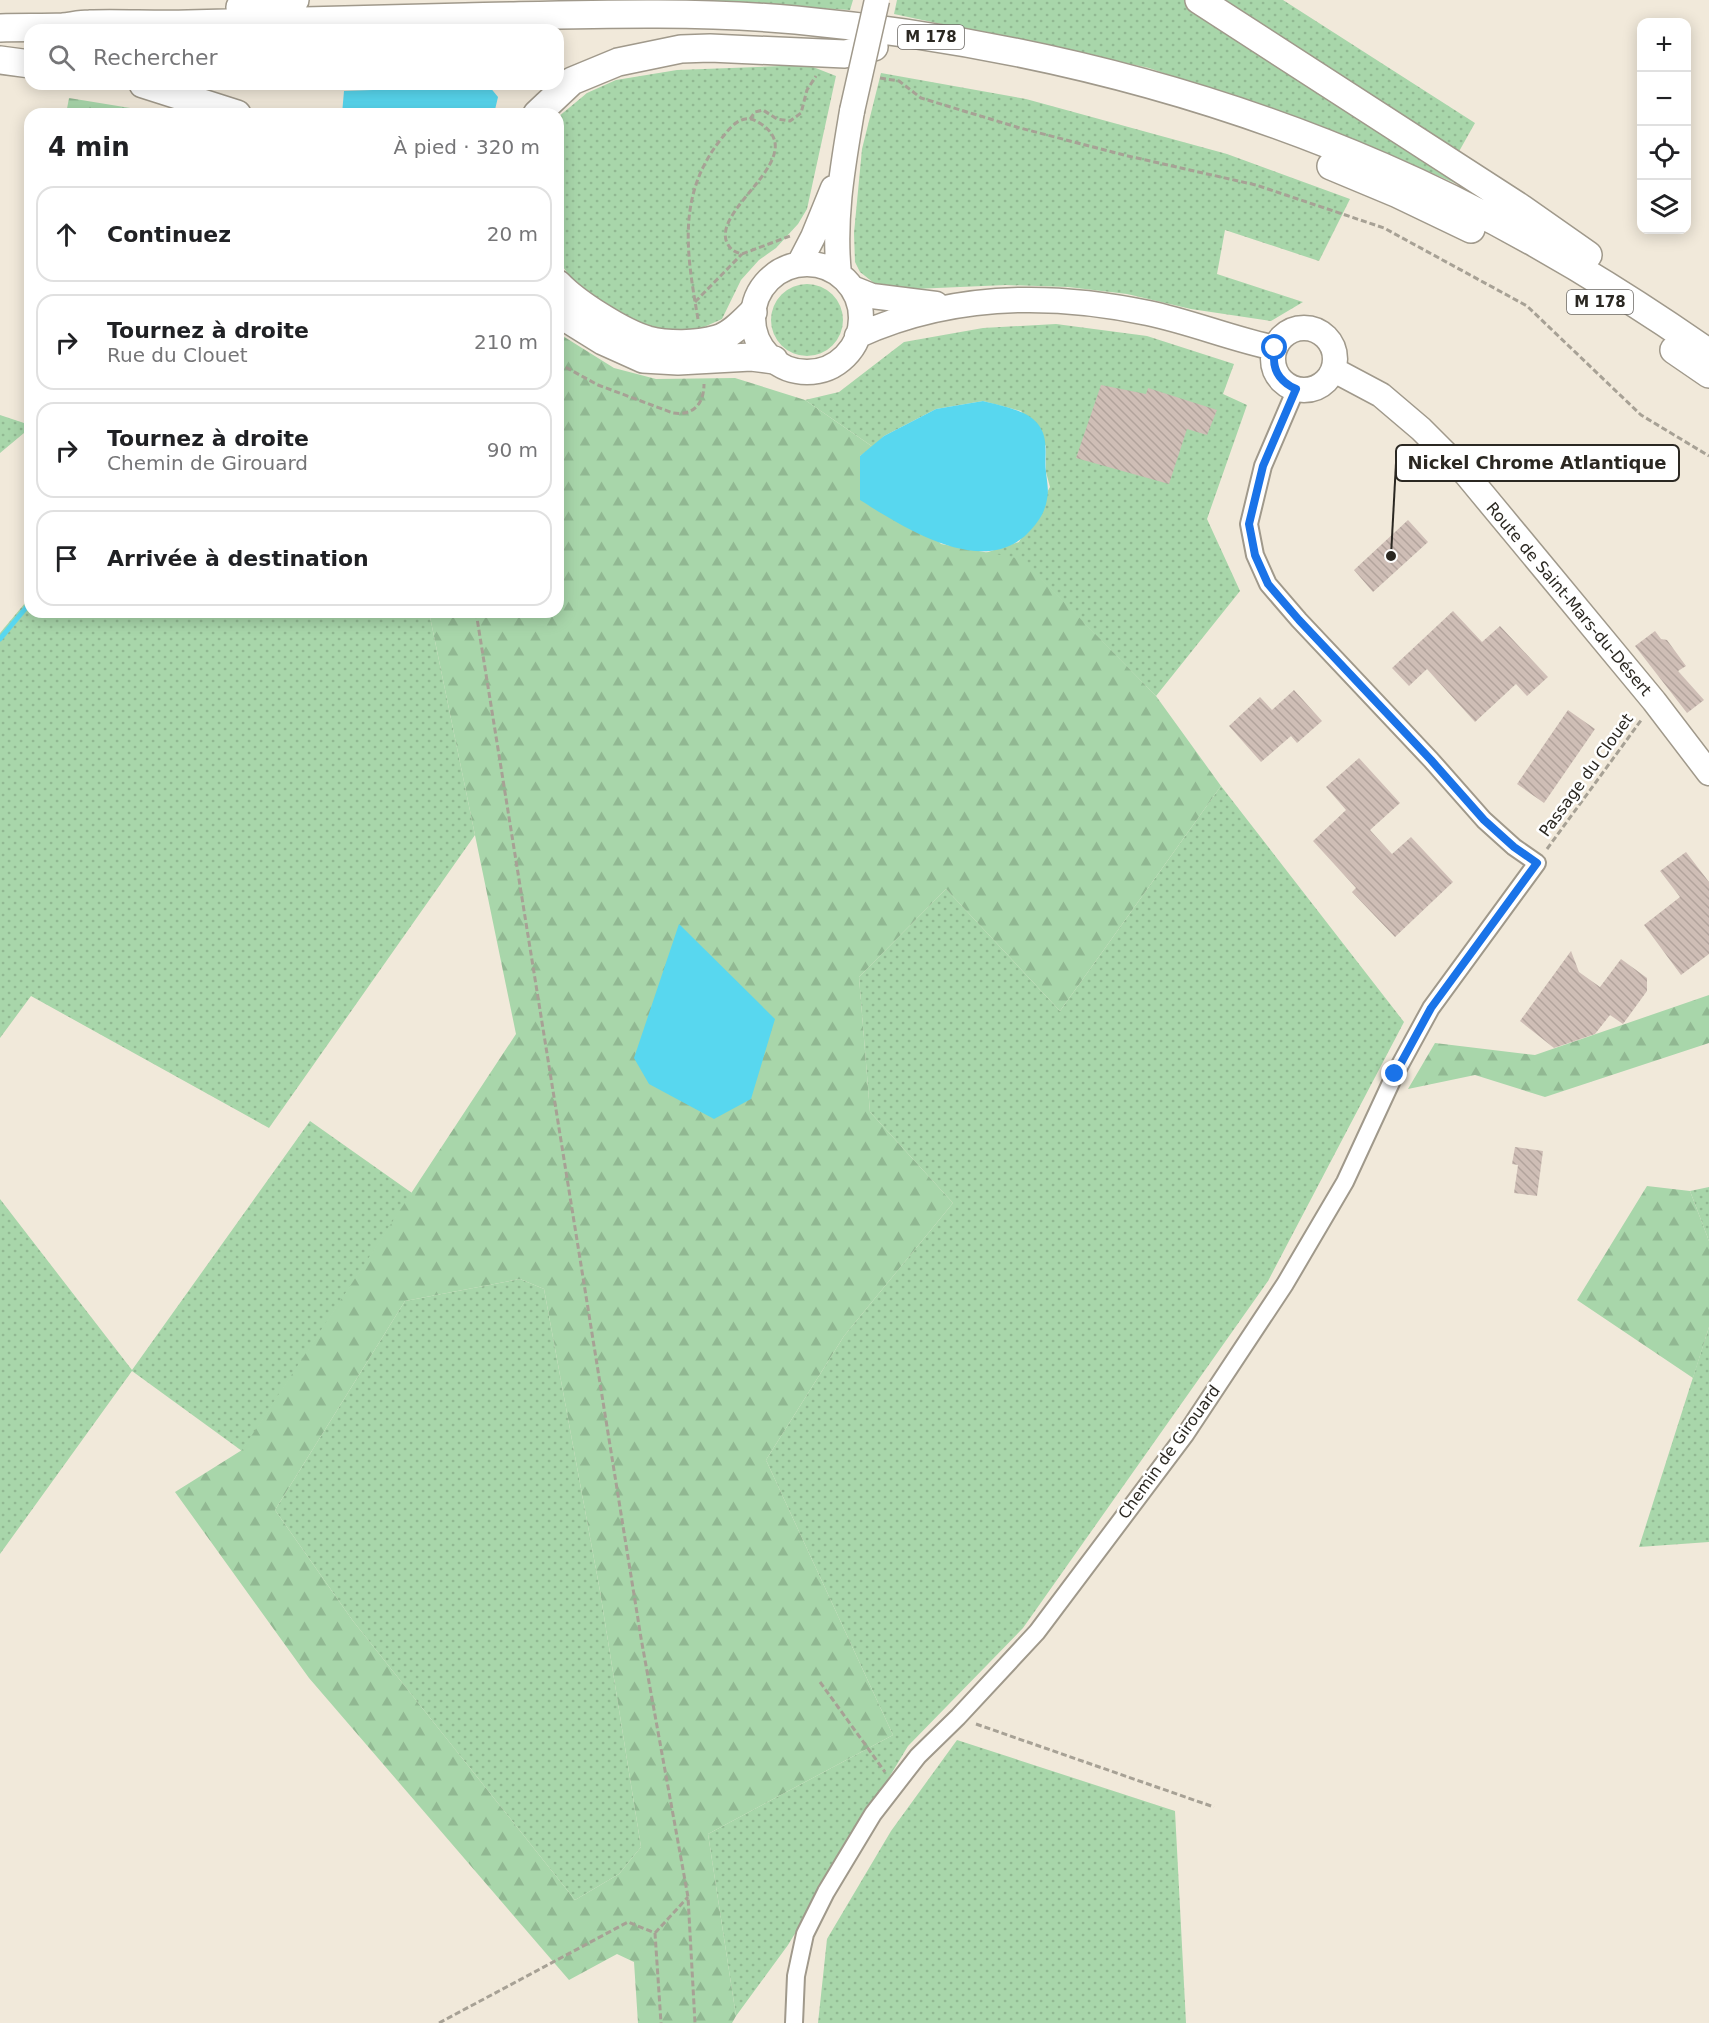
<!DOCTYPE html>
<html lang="fr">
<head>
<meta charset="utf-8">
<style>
  body { margin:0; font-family:"DejaVu Sans",sans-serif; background:#f6f6f6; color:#202124 }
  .controls { position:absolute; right:18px; top:18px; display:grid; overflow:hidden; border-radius:12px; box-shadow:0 3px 15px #0003 }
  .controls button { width:54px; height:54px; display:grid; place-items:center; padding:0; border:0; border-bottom:2px solid #e0e0e0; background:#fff; color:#202124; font:30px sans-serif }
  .stop { position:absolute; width:18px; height:18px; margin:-14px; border:4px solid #1a73e8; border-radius:50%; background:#fff }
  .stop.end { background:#1a73e8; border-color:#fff; box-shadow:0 2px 6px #0008 }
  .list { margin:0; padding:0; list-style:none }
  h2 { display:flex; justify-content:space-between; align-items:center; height:78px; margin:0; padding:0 24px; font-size:26px }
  h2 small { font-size:20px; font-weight:400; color:#757577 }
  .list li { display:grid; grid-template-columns:39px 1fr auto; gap:18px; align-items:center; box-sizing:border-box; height:96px; margin:0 12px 12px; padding:0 12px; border:2px solid #e0e0e0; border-radius:18px }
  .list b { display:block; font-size:22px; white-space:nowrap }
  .list p { margin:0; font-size:20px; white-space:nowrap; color:#757577 }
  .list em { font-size:20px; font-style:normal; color:#757577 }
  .icon { flex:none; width:33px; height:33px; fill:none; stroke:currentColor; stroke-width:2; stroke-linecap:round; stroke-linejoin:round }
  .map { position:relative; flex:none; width:1709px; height:2023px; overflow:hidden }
  .search { position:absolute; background:#fff; box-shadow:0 3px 15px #0003; left:24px; top:24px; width:540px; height:66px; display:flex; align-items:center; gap:15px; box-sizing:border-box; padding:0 21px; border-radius:18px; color:#757577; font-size:22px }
  .panel { position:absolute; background:#fff; box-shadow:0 3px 15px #0003; left:24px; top:108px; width:540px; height:510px; border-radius:18px }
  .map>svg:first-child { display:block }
  .grass { fill:url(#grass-dots) }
  .forest { fill:url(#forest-firs); fill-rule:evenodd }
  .water { fill:#58d7ef }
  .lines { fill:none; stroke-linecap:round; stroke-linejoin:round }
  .stream { stroke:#58d7ef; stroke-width:5 }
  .building { fill:url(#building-back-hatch) }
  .minor-casing { stroke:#a0998b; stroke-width:20 }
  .secondary-casing { stroke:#a0998b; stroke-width:27 }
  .primary-casing { stroke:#a0998b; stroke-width:30 }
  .path { stroke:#a7a195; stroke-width:3; stroke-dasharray:6 3; stroke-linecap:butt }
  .minor { stroke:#fff; stroke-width:16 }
  .secondary { stroke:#fff; stroke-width:24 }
  .primary { stroke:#fff; stroke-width:27 }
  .secondary-bridge-casing { stroke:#a0998b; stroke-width:27; stroke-linecap:butt }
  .secondary-bridge { stroke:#fff; stroke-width:24 }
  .route { stroke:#1a73e8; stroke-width:8 }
  .labels { text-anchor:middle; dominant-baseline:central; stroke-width:5; stroke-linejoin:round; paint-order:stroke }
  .shield { fill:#fff; stroke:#6b6864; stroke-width:1.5 }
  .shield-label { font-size:15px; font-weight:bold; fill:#2b2822 }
  .street-label { font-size:16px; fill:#2b2822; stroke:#fff }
  .leader { fill:none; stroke:#2b2822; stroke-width:2 }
  .callout-dot { fill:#2b2822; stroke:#fff; stroke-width:2 }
  .callout { fill:#fff; stroke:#2b2822; stroke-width:2 }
  .callout-label { font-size:18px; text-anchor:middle; font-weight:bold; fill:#2b2822 }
</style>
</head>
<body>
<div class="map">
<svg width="1709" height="2023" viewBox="0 0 1709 2023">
  <defs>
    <pattern id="grass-dots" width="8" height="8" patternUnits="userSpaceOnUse" patternTransform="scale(1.5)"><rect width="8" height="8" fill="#a8d6aa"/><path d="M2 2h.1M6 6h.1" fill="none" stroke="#91b892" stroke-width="1.8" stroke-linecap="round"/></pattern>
    <pattern id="forest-firs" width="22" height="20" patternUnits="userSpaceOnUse" patternTransform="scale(1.5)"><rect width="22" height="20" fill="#a8d6aa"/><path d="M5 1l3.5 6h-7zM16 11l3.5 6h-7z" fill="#91b892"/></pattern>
    <pattern id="building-back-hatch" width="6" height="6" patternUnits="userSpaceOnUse" patternTransform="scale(1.5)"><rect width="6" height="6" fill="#cfbeb6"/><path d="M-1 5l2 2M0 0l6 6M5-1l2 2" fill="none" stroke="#b2a39c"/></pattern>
  </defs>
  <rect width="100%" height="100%" fill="#f1e9da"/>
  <path class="grass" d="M681,0H853L850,10Z
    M897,0H1283L1475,123L1448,171L1457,184L1371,147L1149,68L894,14Z
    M808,65L836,76L807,209L798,224L776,248L759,260L741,280L722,319L704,327L679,332L647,327L603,302L571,278L558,260V117L587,93L616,80L677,70Z
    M881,73L1026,99L1227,154L1350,199L1319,261L1225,230L1217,274L1303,302L1271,321L1191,309L1127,294L1068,287L1006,285L914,289L885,286L874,283L860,272L855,262L854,233L862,149Z
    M771 320a36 36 0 1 1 72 0a36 36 0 1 1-72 0Z
    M1056,324L1147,336L1234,364L1223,394L1247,405L1207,519L1240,591L1156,696L1022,560L985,553L1019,542L1050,487L1046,472V446L1021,411L983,401L936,409L884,436L873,447L805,400L839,392L904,342L983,328Z
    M0,415L30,425V428L0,453Z
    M30,597V612H429L475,835L269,1128L31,996L0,1038V633Z
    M1221,786L1404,1022L1268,1281L1023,1628L908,1746L788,1945L736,2016L708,1834L893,1735L766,1460L844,1336L953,1203L870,1112L859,977L946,889L1060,1011Z
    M310,1121L412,1193L242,1451L132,1371L0,1554V1199L132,1370Z
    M1709,1187V1241L1690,1191Z
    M520,1279L544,1289L600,1591L641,1847L619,1874L575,1900L353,1621L275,1510L405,1301Z
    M1709,1327V1542L1639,1547Z
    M957,1740L1175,1811L1186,2023H818L827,1939L891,1831Z"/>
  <path class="forest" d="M69,98L167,114H66Z
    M558,333L614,368L656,379L735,378L805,400L873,447L860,456L941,544L1022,559L1156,696L1221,786L1060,1011L946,889L859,977L870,1112L953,1203L844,1336L766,1460L893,1735L708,1834L736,2016L732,2023H638L634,1962L617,1954L569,1980L309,1678L175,1492L242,1450L516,1034L429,612H558ZM520,1279L544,1289L600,1591L641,1847L619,1874L575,1900L353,1621L275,1510L405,1301Z
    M1709,995V1043L1545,1097L1475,1075L1408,1089L1435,1043L1535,1055Z
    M1647,1186L1690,1191L1709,1241V1327L1693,1378L1577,1300Z"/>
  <path class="water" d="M489,86L498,97L494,114H342L344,91Z
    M983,401C1001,406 1030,410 1040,427C1049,441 1044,458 1046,472C1047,483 1049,488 1047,499C1045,513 1037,524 1027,534C981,578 903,527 860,500V456L884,436L936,409Z
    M679,924L775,1019L751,1099L714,1119L649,1084L634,1058Z"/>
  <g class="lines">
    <path class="stream" d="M0,639L30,603"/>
  </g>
  <path class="building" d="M1101,385L1146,394L1148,388L1217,410L1207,435L1187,429L1169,484L1076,458Z
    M1408,520L1428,542L1373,592L1354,570Z
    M1453,611L1482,642L1500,626L1548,677L1527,696L1516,684L1475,722L1427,669L1409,686L1392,668Z
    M1655,631L1661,639L1667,640L1686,666L1678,671L1704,700L1687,713L1635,646Z
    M1294,690L1322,721L1297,743L1291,736L1261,762L1229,726L1260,697L1272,710Z
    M1568,710L1595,729L1544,803L1517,784Z
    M1359,758L1400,803L1370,830L1392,854L1411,837L1453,882L1395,937L1352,892L1356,888L1313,841L1346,810L1326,787Z
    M1686,852L1709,882V954L1681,975L1644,925L1680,897L1660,871Z
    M1571,951L1579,972L1600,987L1621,959L1647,978V991L1623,1024L1610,1015L1595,1034L1554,1048L1520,1021Z
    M1515,1147L1543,1151L1537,1196L1514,1193L1518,1165L1512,1164Z"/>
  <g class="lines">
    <defs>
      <path id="minor" d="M794,2023L796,1976L805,1934L826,1892L873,1814L918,1756L958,1717L1037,1632L1185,1435L1285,1284L1345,1182L1395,1074L1431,1008L1537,863L1514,847L1484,820L1431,760L1299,620L1268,584L1255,555L1249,524L1263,466L1296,389"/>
      <path id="secondary" d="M799,264L813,237L833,188
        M753 318a54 54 0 1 1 108 0a54 54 0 1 1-108 0Z
        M839,274C833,219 843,165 852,111
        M852,288L872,296L936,304
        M1273 359a31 31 0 1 1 62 0a31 31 0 1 1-62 0Z
        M857,336C949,294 1049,292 1148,313C1191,322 1232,339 1275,348
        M1334,370L1381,395L1421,429L1466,474L1654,701L1709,773"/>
      <path id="primary" d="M1199,0L1521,208L1588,255
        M240,7L295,0
        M0,28C21,27 42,28 63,27C72,26 80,24 89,24C122,23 155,25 188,24C280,22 372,19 465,17C575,15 686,10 796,20C997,39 1197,86 1383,167C1498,217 1606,281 1709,353
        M0,60L30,64
        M143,84L237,114
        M537,114L572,81L618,62L681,49L710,48L845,54L874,47
        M1331,166L1398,194L1471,229
        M558,284C576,303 623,333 648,340C668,345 696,345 717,339C731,335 743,322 753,312
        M558,313L603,341L643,359L678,361L751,357L774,360
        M1674,350L1709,374"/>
    </defs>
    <use href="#minor" class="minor-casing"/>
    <use href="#secondary" class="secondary-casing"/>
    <use href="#primary" class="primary-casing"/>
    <path class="path" d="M880,78L899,81L921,98L1020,128L1128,156L1256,185L1384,228L1527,306L1641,415L1709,456
      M750,119L755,112L763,110L777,119L790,121L801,113L807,90L816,76
      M695,302L742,254
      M698,319C686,250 676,191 726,133C733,124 744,114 756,121C816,153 716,205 726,240C729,249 734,252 742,254L790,236
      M558,363L598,385L673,413C693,416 704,404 704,384
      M476,612L641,1638L688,1897L695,2023
      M1547,849L1642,719
      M820,1682L885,1772
      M976,1724L1214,1807
      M655,1933L688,1897
      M439,2023L628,1922L655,1933L661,2023"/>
    <use href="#minor" class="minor"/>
    <use href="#secondary" class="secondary"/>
    <use href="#primary" class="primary"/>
    <defs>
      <path id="secondary-bridge" d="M852,111L877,0"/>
    </defs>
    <use href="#secondary-bridge" class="secondary-bridge-casing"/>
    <use href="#secondary-bridge" class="secondary-bridge"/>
  </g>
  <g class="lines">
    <path class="route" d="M1275,348C1271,368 1278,381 1296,389L1263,466L1249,524L1255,555L1268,584L1299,620L1431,760L1484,820L1514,847L1537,863L1431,1008L1395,1074"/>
  </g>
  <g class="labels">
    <g class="shield">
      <rect x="898" y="25" width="66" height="24" rx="4.5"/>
      <rect x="1567" y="290" width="66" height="24" rx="4.5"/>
    </g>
    <g class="shield-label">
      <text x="931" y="37">M 178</text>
      <text x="1600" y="302">M 178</text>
    </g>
    <g class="street-label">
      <text transform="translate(1569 599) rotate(50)">Route de Saint-Mars-du-Désert</text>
      <text transform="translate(1586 775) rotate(-54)">Passage du Clouet</text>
      <text transform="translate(1169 1452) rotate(-54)">Chemin de Girouard</text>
    </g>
  </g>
  <path class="leader" d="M1391 556L1396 463"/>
  <circle class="callout-dot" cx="1391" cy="556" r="6"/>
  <rect class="callout" x="1396" y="445" width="283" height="36" rx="6"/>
  <g class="callout-label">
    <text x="1537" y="469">Nickel Chrome Atlantique</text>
  </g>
</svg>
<div class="controls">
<button>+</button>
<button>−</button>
<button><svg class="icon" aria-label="locate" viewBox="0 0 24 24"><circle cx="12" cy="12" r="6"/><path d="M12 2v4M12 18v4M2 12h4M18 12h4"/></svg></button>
<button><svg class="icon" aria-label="layers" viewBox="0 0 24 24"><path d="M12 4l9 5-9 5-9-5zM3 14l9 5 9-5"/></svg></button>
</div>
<div class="stop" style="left:1275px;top:348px"></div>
<div class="stop end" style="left:1395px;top:1074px"></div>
<div class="search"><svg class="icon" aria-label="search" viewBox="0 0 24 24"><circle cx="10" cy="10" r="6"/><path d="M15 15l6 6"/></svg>Rechercher</div>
<section class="panel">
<h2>4 min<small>À pied · 320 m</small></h2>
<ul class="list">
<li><svg class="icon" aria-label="ahead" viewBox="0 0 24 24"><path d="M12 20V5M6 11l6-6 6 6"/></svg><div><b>Continuez</b></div><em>20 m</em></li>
<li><svg class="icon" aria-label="right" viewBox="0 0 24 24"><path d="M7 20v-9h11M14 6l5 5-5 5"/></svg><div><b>Tournez à droite</b><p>Rue du Clouet</p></div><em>210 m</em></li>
<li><svg class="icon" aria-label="right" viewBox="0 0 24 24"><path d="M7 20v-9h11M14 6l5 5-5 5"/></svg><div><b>Tournez à droite</b><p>Chemin de Girouard</p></div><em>90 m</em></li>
<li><svg class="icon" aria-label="arrive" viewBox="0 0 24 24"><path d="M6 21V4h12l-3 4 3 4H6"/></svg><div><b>Arrivée à destination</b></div></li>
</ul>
</section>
</div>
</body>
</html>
